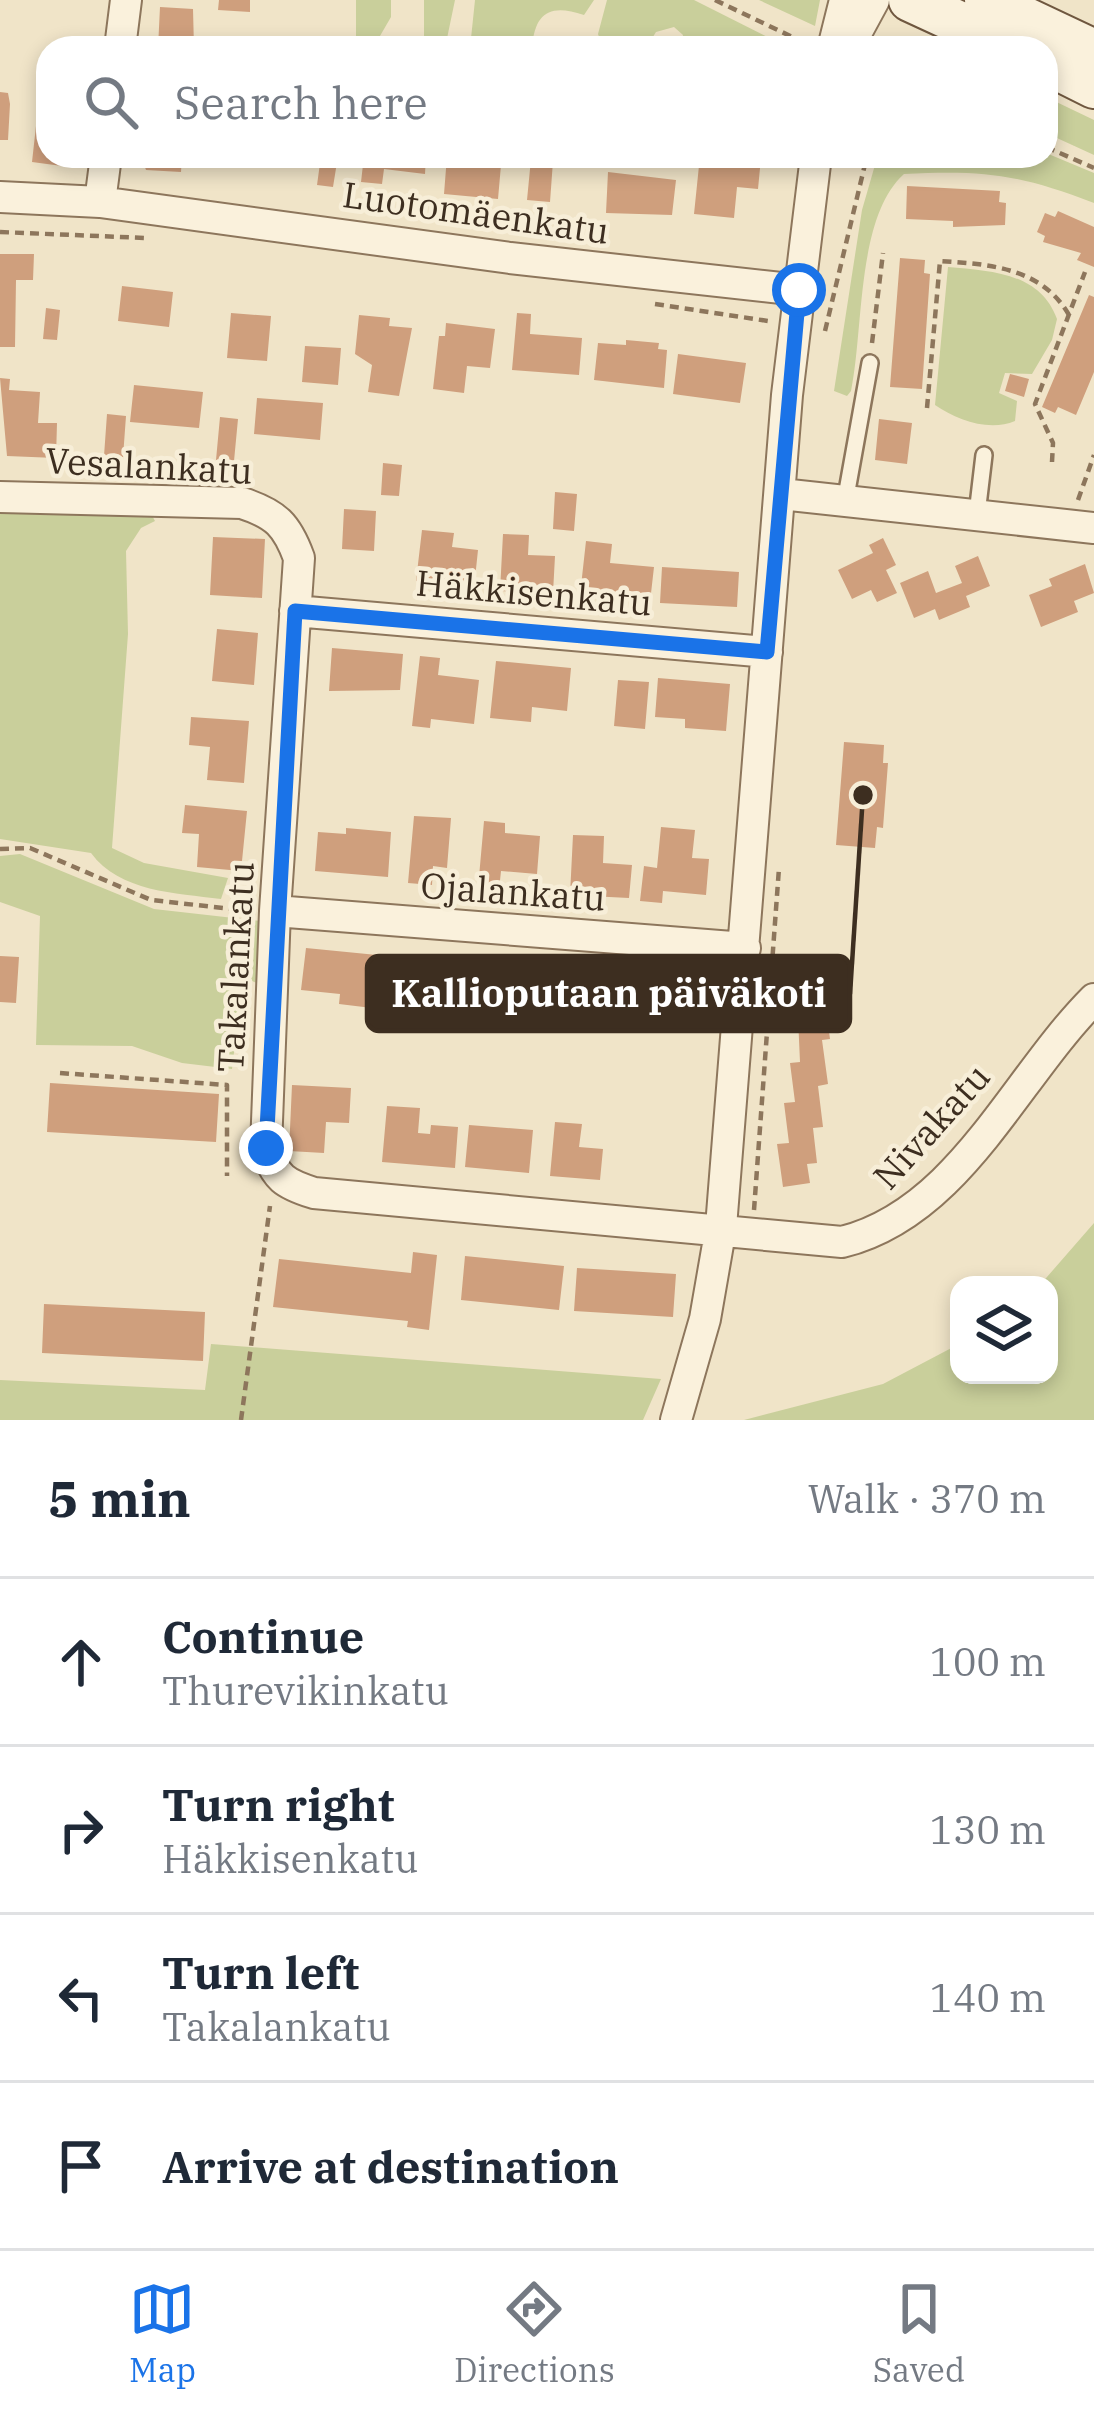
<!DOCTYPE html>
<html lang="en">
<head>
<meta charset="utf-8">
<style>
  body { margin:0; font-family:"IBM Plex Serif",serif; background:#f2f2f3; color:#1f2937 }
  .controls { position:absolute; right:36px; bottom:36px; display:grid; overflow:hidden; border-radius:24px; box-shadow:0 6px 18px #0003 }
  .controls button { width:108px; height:108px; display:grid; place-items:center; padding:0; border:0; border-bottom:3px solid #e0e1e3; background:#fff; color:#1f2937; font:60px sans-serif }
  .stop { position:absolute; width:36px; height:36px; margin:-27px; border:9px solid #1a73e8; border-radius:50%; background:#fff }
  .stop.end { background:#1a73e8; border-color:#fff; box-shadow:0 3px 12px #0008 }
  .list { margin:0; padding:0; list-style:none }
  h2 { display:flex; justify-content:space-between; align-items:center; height:156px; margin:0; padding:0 48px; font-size:51px }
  h2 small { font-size:39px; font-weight:400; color:#747a83 }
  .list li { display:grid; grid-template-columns:78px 1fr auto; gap:36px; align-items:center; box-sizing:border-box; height:168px; padding:0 48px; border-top:3px solid #e0e1e3 }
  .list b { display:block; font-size:45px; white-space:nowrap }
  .list p { margin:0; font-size:39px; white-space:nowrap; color:#747a83 }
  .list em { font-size:39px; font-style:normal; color:#747a83 }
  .icon { flex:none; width:66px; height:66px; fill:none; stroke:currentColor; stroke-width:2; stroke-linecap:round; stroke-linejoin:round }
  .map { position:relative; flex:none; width:1094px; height:1420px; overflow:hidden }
  .search { position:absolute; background:#fff; box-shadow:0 6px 18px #0003; left:36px; right:36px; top:36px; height:132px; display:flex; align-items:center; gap:30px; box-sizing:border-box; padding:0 42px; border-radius:36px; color:#747a83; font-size:45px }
  .sheet { height:828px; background:#fff }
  nav { display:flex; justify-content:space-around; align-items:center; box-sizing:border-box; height:168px; border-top:3px solid #e0e1e3; background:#fff; font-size:33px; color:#747a83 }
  nav a { display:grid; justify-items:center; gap:6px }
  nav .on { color:#1a73e8 }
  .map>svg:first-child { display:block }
  .green { fill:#c9cf9b }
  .building { fill:#cf9f7d }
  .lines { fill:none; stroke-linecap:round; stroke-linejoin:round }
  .lane-casing { stroke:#8d765c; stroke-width:20 }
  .street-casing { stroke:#8d765c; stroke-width:34 }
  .secondary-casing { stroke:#6f573f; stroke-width:46 }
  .path { stroke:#8d765c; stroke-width:4.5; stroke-dasharray:9 6; stroke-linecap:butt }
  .lane { stroke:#faf1dc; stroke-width:15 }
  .street { stroke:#faf1dc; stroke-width:30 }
  .secondary { stroke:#faf1dc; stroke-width:42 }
  .route { stroke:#1a73e8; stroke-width:15 }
  .labels { text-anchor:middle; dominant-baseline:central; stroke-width:9; stroke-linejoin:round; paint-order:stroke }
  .street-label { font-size:36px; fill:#3d2e20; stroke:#f7eed8 }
  .leader { fill:none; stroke:#3d2e20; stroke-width:4.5 }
  .callout-dot { fill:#3d2e20; stroke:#f7eed8; stroke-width:4.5 }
  .callout { fill:#3d2e20; stroke:#3d2e20; stroke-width:4.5 }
  .callout-label { font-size:39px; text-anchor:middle; font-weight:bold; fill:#fff }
</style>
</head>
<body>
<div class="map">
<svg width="1094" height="1420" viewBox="0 0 1094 1420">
  <rect width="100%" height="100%" fill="#f0e4c8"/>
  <path class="green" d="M356,0H391V17L373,48H356Z
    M424,0H455L445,48H424Z
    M475,0H594L584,15C551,4 535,11 532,48H470Z
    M607,0H694L789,48H681L683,35L674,27L656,32L646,48H603L598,34Z
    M759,0H820L815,26Z
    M1046,97L1094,120V155L1046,133Z
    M1046,153L1094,173V203C1018,174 984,170 904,174C856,217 864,329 851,391L847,396L834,391L862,210L877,158Z
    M948,267C990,271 1040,272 1057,319L1052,340L1032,374L1005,373L999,393L1017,401L1015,421C989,432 957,420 935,405Z
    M149,510L155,521L141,528L126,551L128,634L112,848L144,863L228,878L221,899C175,893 120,892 91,853L0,839V511Z
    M20,854L154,909L261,921L259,984L243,977L232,1069L182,1063L132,1046L36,1045L40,916L0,902V856Z
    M1094,1223V1420H744L883,1384L959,1344V1375H1049V1285H1040Z
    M211,1344L661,1379L643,1420H0V1380L205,1390Z"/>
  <path class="building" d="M219,0H250V12L218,10Z
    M160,7L193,9L194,48H158Z
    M38,87L48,88V106L36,105Z
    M0,92L8,93L10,104L8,140H0Z
    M38,108L48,109V156H63L62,166L32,162Z
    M141,156H182L181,172L146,170Z
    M321,156H338L333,187L317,185Z
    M364,156H426L425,174L384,169L382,184L361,182Z
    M447,156H473L472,163L501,165L498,199L444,194Z
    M700,156L761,158L758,189L737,187L734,218L694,214Z
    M531,159L553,161L550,202L527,200Z
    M608,172L676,180L672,215L606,213Z
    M907,186L1000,191L999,202L1006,203L1005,225L953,227V221L906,219Z
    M1058,211L1094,227V267L1077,260L1081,253L1043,242L1045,236L1037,232L1045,213L1055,217Z
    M0,254H34L33,280H16L15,347H0Z
    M900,258L925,260L924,273L930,274L922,389L890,387Z
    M122,286L173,292L169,327L118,321Z
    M1089,295L1094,297V372L1076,415L1058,407L1055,413L1042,407Z
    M46,308L60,310L57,340L43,339Z
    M231,313L271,316L267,361L227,358Z
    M517,313L531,314L530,334L582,338L579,375L512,370Z
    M359,315L390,318L389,326L412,328L399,396L368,392L372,365L355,354Z
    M446,323L495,329L490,368L467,366L464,393L433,389L439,336H445Z
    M626,340L659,343L658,349L667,350L664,388L594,380L598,343L626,345Z
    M305,346L341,348L338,385L302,382Z
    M678,354L746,363L740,403L673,394Z
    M1010,374L1029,379L1024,397L1005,391Z
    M0,378L10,379L9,390L40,392L38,423H57L56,458L7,456Z
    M134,385L203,392L199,428L130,422Z
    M257,398L323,403L320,440L254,434Z
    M107,414L126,416L123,457L104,456Z
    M220,417L238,419L234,461L216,460Z
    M879,419L912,423L907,464L875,460Z
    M383,463L402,465L399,496L381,495Z
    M555,492L577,494L574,531L553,529Z
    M344,509L376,511L374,551L342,549Z
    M422,530L454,533L452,547L478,550L474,588L416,581Z
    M503,534L529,535L528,555L555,556L553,593L500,591Z
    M213,537L265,539L262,598L210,595Z
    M883,538L896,565L886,570L897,593L877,602L871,590L852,599L838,570L873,553L869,545Z
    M586,541L612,544L610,563L654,567L650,602L580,595Z
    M978,556L990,586L966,596L970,607L939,620L935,609L914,618L900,583L928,571L936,593L962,583L955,566Z
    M1085,564L1094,593L1074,601L1078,612L1041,627L1029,595L1052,586L1049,579Z
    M662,567L739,572L737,607L660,603Z
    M217,629L258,633L254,685L212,681Z
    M332,648L403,654L400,690L329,691Z
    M420,656L440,658L438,675L479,680L474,724L431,719L430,728L412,726Z
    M496,661L571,668L567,711L532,707L531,722L490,718Z
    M658,678L730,684L726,731L685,728V719L655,717Z
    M618,680L649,682L645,729L614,726Z
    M191,717L249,721L244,783L207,780L210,747L189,745Z
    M844,742L884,745L883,763H888L883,828L877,827L875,848L836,845Z
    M185,805L247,811L241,871L197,867L199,834L182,833Z
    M414,816L451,818L447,868L433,866L432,885L408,883Z
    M484,821L505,823V833L540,836L537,874L501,871L499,890L478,888Z
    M661,827L695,830L692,858L709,859L706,895L663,891L662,903L640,901L644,866L657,868Z
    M346,828L391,832L388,877L315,871L318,832L346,834Z
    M573,835L604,836L603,863L632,865L629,898L570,895Z
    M306,948L377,955L372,1008L339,1004L340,994L301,990Z
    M387,954L451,960L445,1008L409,1005L407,1025L380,1023Z
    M0,956L19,957L16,1003L0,1002Z
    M835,967L839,1000L825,1002L830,1039L822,1040L828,1084L818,1086L823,1127L813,1128L817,1163L807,1164L810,1183L783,1187L777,1144L789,1143L784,1103L795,1102L790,1063L800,1062L796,972Z
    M50,1083L219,1094L216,1142L47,1132Z
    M292,1085L351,1088L349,1123L326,1122L324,1153L289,1151Z
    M387,1106L420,1108L418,1133L430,1134L431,1125L458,1127L455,1168L382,1162Z
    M555,1122L582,1124L579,1147L603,1149L600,1180L550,1176Z
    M469,1125L533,1130L529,1173L465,1167Z
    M413,1252L437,1255L429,1330L407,1327L408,1321L273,1307L279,1259L411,1273Z
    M465,1256L564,1266L559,1310L461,1300Z
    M577,1268L676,1274L673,1317L574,1311Z
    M44,1304L205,1312L203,1361L42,1353Z"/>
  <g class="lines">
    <defs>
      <path id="lane" d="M845,502L870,363
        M977,514L984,455"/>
      <path id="street" d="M120,48L126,0
        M833,48L845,0
        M848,48L874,0
        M0,197L100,202L510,258L799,290
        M100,202L106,156
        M781,494L1094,528
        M0,497L242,503C276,514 287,525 299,558L275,911L266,1148C275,1178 285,1184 314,1193L842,1242C959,1213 1014,1079 1094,999
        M295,611L767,652
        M275,911L745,948
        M676,1420L705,1319L721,1227L787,395L816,156"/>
      <path id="secondary" d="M910,0L1014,48
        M986,0L1094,51
        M1046,63L1094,87"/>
    </defs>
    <use href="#lane" class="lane-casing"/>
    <use href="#street" class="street-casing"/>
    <use href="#secondary" class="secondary-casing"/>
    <path class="path" d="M715,0L809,45
      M1046,147L1094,168
      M0,232L144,238
      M655,304L768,321
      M825,331L867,156
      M872,343L883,253
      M927,408L940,261C990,264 1042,268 1069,315
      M1052,462L1053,443L1035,404L1085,272
      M1078,500L1094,455
      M0,849L30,848L151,900L251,911
      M60,1073L227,1085V1176
      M754,1210L779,868
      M241,1420L270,1206"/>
    <use href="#lane" class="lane"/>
    <use href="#street" class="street"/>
    <use href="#secondary" class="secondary"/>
  </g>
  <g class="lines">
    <path class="route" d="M266,1148L295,611L767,652L799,290"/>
  </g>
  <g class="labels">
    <g class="street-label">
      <text transform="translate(476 212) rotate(8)">Luotomäenkatu</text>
      <text transform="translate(149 465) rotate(3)">Vesalankatu</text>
      <text transform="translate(534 592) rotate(5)">Häkkisenkatu</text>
      <text transform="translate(513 891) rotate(4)">Ojalankatu</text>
      <text transform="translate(235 967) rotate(-87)">Takalankatu</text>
      <text transform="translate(931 1126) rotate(-48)">Nivakatu</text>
    </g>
  </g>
  <path class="leader" d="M863 795L850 994"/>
  <circle class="callout-dot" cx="863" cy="795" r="12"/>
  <rect class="callout" x="367" y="956" width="483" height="75" rx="12"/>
  <g class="callout-label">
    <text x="609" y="1007">Kallioputaan päiväkoti</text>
  </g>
</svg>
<div class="controls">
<button><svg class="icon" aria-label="layers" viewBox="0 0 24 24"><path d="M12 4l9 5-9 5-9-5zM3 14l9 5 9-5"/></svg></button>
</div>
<div class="stop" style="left:799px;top:290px"></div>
<div class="stop end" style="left:266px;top:1148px"></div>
<div class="search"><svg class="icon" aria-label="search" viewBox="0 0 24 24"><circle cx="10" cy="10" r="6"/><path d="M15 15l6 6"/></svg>Search here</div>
</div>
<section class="sheet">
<h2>5 min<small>Walk · 370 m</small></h2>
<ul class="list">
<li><svg class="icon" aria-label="ahead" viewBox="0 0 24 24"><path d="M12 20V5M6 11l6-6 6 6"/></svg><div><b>Continue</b><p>Thurevikinkatu</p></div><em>100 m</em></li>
<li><svg class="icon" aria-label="right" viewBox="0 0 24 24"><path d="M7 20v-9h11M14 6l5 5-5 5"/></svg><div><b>Turn right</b><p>Häkkisenkatu</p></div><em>130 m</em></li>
<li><svg class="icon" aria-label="left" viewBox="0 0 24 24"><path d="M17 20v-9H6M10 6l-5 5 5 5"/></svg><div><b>Turn left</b><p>Takalankatu</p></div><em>140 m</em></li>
<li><svg class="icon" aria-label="arrive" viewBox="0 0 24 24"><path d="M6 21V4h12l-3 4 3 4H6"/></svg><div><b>Arrive at destination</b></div></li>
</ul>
</section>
<nav>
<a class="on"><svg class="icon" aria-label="map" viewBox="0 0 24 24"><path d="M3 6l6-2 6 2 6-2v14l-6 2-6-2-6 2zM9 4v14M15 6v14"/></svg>Map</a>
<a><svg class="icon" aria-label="directions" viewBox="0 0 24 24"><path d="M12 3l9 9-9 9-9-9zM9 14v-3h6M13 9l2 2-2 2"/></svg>Directions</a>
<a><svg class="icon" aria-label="saved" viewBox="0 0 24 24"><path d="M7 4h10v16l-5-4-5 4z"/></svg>Saved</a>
</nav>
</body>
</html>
